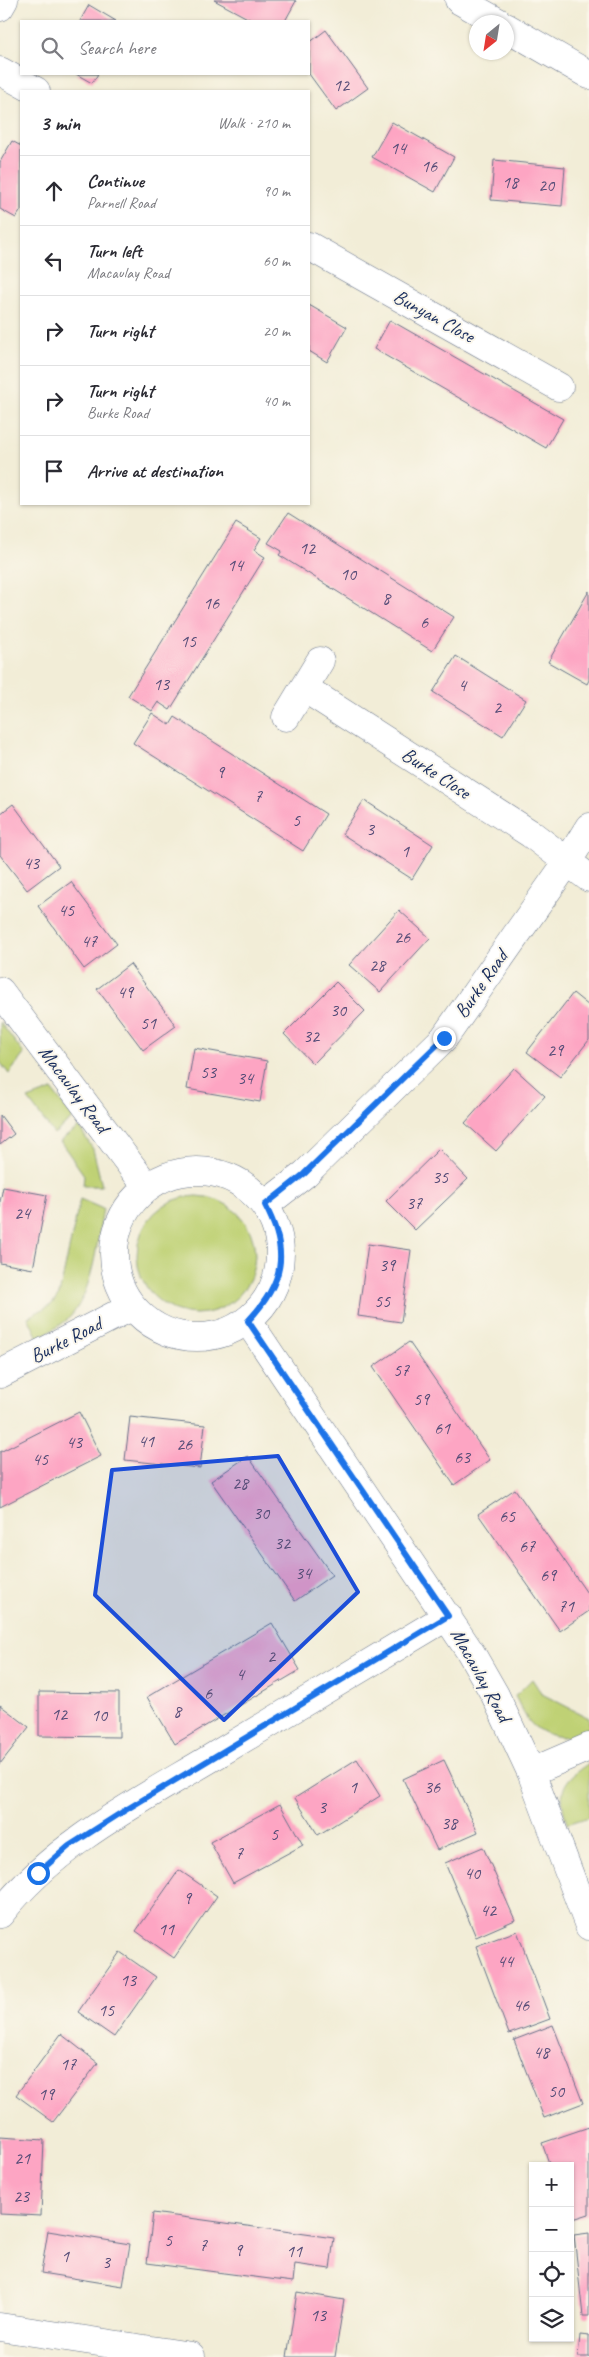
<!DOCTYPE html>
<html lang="en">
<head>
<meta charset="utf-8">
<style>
  body { margin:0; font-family:Caveat,sans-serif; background:#f7f7f7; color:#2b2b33 }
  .controls { position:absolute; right:15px; bottom:15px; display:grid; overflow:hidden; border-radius:0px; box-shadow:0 1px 4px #0004 }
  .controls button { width:45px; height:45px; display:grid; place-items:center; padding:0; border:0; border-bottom:1px solid #e1e1e2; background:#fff; color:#2b2b33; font:25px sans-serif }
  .compass { position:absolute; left:469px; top:15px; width:45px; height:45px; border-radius:50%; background:#fff; box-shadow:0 1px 4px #0004; rotate:210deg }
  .stop { position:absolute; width:15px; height:15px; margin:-11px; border:4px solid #1a73e8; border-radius:50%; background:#fff }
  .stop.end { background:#1a73e8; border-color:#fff; box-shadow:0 1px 5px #0008 }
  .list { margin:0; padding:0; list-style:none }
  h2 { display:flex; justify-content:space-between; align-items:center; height:65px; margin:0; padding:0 20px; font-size:21px }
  h2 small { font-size:16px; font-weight:400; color:#7c7c81 }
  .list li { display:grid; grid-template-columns:32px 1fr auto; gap:15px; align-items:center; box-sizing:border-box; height:70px; padding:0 20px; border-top:1px solid #e1e1e2 }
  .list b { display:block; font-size:19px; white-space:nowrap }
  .list p { margin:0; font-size:16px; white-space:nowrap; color:#7c7c81 }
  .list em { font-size:16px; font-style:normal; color:#7c7c81 }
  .icon { flex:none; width:28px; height:28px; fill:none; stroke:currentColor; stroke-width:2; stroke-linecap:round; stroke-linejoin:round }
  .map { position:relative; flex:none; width:589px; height:2357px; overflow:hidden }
  .search { position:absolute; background:#fff; box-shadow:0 1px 4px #0004; left:20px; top:20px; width:290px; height:55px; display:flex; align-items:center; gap:12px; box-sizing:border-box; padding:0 18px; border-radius:0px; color:#7c7c81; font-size:19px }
  .panel { position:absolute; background:#fff; box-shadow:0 1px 4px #0004; left:20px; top:90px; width:290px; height:415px; border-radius:0px }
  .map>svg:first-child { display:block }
  .green { fill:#bfd174; stroke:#6d8069 }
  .building { fill:#fda5c3 }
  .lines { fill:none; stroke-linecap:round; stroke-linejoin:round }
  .minor-casing { stroke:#667288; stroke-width:29 }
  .minor { stroke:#fff; stroke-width:28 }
  .route { stroke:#1a73e8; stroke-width:6 }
  .marked { fill:#1d4ed8; fill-opacity:0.2; stroke:#1d4ed8; stroke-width:4; stroke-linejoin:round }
  .labels { text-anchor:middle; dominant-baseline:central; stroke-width:4; stroke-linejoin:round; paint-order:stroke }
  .number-label { font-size:18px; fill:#544c77 }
  .street-label { font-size:20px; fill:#1b2f5e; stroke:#fbf7ec }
</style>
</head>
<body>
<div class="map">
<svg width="589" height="2357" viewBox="0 0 589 2357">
  <rect width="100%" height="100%" fill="#fbf7ec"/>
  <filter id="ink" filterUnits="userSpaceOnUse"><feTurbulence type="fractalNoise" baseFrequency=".02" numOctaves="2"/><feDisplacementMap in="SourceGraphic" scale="10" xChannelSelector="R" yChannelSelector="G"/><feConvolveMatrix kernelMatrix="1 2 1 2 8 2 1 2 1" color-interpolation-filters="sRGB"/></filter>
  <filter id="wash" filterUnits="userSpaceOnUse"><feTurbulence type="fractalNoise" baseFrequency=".0096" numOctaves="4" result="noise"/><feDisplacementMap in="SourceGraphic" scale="20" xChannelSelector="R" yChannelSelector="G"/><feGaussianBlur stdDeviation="1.12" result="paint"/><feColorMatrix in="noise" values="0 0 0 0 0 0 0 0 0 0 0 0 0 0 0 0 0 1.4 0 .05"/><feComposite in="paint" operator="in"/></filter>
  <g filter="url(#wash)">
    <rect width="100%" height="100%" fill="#f2edd7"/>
    <path class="green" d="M0,1022L24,1054L9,1074L0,1062Z
      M52,1090L73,1118L54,1134L28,1099Z
      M79,1127L93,1149L102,1186H83L84,1175L60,1141Z
      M137 1255a59 59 0 1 1 118 0a59 59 0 1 1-118 0Z
      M80,1199L103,1209C97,1242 93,1295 68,1319C59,1327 48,1332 38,1338L28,1317L51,1305L59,1295Z
      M532,1679L542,1694L589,1718V1730C570,1742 542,1738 528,1720C523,1713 519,1704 515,1696Z
      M589,1763V1817L567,1824C558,1792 560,1782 589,1763Z"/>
    <g id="blocks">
      <path class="building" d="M214,0H294L296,1L285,21H253Z
        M89,5L116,21H80Z
        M326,30L368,88L336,111L309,74V43Z
        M76,74H98L92,83Z
        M392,122L454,157L435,192L372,157Z
        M12,141L21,146V210L16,218L0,209V162Z
        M494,160L565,167L562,206L491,200Z
        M309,305L347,327L327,362L309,351Z
        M390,320L563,419L546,448L374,349Z
        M288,513L454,617L432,651L279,555L282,551L268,543Z
        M236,523L261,538L254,550L265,557L170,710L158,702L152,711L128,696Z
        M589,591V680L587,684L548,662Z
        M456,656L526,700L503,736L433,692Z
        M152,713L170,725L175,717L326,814L303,851L133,743Z
        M364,800L433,845L412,879L342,834Z
        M13,804L59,866L27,890L0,855V814Z
        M71,882L117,944L84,969L38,906Z
        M399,910L430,938L380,992L349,965Z
        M130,964L176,1026L143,1050L97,989Z
        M336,982L365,1011L313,1064L284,1034Z
        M573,993L589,1006V1040L560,1077L527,1052Z
        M194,1048L267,1061L260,1102L187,1089Z
        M514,1068L545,1096L496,1151L465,1123Z
        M0,1115L14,1134L0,1145Z
        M439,1149L468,1179L415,1230L386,1201Z
        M3,1187L47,1195L33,1269L0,1263V1202Z
        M368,1244L411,1250L401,1322L358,1316Z
        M409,1342L490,1460L454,1485L373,1367Z
        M79,1412L101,1456L0,1507V1452Z
        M130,1417L205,1425L200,1468L125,1460Z
        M248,1456L332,1575L295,1601L211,1481Z
        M515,1489L589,1596V1611L560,1631L478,1514Z
        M272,1623L300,1670L175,1744L147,1697Z
        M39,1692L119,1693V1737L39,1736Z
        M0,1705L29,1727L0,1764Z
        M357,1759L380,1796L318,1835L295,1798Z
        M444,1760L478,1832L437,1850L403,1779Z
        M280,1804L303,1845L233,1883L210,1842Z
        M483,1847L515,1920L476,1937L445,1863Z
        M179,1870L217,1896L174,1958L136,1931Z
        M517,1931L550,2019L509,2034L476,1946Z
        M120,1952L156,1977L114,2037L78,2012Z
        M553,2025L583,2103L544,2118L514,2040Z
        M61,2034L98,2063L53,2122L16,2095Z
        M589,2127V2214L570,2220V2166H550L542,2143Z
        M0,2137L44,2140L41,2216L0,2214Z
        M153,2213L334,2238L330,2269L295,2264L293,2282L147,2263Z
        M48,2231L130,2244L123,2286L41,2273Z
        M589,2233V2316H583L574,2235Z
        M297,2292L344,2300L335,2357H287Z
        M580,2335L589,2336V2357H578Z"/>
    </g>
  </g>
  <g filter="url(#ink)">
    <use href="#blocks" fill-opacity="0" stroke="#667288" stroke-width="1"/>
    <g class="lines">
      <defs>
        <path id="minor" d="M459,0L498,22
          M0,7L4,0
          M506,27L589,75
          M0,71L36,91
          M309,246L559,387
          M304,688L531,834L589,878
          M286,717L320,661
          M0,991L147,1187
          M114 1254a83 83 0 1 1 166 0a83 83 0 1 1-166 0Z
          M265,1205L305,1174L444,1038L568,861L589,827
          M248,1321L471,1653L495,1695L531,1772L589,1926
          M0,1374L131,1307
          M531,1772L589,1747
          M0,1914C55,1844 136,1803 211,1758C290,1711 369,1664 448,1616
          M0,2327L191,2356"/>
      </defs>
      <use href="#minor" class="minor-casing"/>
      <use href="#minor" class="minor"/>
    </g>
  </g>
  <g class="lines" filter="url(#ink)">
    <path class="route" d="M38,1873L69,1846L124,1811L448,1616L248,1321C284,1283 290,1252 265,1205L304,1174L444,1038"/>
  </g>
  <path class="marked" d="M278,1456L358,1592L224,1720L95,1595L112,1470Z"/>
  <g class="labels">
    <g class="number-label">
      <text x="341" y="85">12</text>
      <text x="398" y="148">14</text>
      <text x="429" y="166">16</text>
      <text x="510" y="182">18</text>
      <text x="546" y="185">20</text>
      <text x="307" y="548">12</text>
      <text x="235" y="565">14</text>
      <text x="348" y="574">10</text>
      <text x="386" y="598">8</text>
      <text x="211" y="603">16</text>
      <text x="424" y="622">6</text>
      <text x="188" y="641">15</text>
      <text x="161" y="684">13</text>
      <text x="462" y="685">4</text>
      <text x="497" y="707">2</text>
      <text x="220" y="772">9</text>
      <text x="258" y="796">7</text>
      <text x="296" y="820">5</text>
      <text x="370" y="829">3</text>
      <text x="405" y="851">1</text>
      <text x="31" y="863">43</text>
      <text x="66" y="910">45</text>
      <text x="402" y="937">26</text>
      <text x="89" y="941">47</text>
      <text x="377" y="965">28</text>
      <text x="125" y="992">49</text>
      <text x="338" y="1010">30</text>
      <text x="148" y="1023">51</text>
      <text x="311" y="1036">32</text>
      <text x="555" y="1050">29</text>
      <text x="208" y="1072">53</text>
      <text x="245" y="1078">34</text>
      <text x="440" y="1177">35</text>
      <text x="414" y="1203">37</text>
      <text x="22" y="1213">24</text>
      <text x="387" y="1265">39</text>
      <text x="382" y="1301">55</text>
      <text x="401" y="1370">57</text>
      <text x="421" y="1399">59</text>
      <text x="442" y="1428">61</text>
      <text x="146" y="1441">41</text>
      <text x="74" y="1442">43</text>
      <text x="184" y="1444">26</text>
      <text x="462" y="1457">63</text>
      <text x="40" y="1459">45</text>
      <text x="240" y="1483">28</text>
      <text x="261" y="1513">30</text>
      <text x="507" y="1516">65</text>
      <text x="282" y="1543">32</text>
      <text x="527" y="1546">67</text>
      <text x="303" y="1573">34</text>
      <text x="548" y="1575">69</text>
      <text x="566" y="1606">71</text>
      <text x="271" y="1656">2</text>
      <text x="240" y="1674">4</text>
      <text x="208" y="1693">6</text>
      <text x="177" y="1711">8</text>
      <text x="59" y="1714">12</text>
      <text x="99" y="1715">10</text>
      <text x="353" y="1787">1</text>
      <text x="432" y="1787">36</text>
      <text x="322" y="1807">3</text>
      <text x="449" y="1823">38</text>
      <text x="274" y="1834">5</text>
      <text x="239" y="1853">7</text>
      <text x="472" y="1873">40</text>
      <text x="187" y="1898">9</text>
      <text x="488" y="1910">42</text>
      <text x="166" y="1929">11</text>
      <text x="505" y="1961">44</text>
      <text x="128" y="1980">13</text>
      <text x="521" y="2005">46</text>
      <text x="106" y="2010">15</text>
      <text x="541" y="2052">48</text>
      <text x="68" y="2064">17</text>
      <text x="556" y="2091">50</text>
      <text x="46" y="2094">19</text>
      <text x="22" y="2158">21</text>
      <text x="21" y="2196">23</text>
      <text x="168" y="2240">5</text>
      <text x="203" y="2245">7</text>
      <text x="238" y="2250">9</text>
      <text x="294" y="2251">11</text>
      <text x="65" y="2256">1</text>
      <text x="106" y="2262">3</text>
      <text x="318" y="2315">13</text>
    </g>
    <g class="street-label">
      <text transform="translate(434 316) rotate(29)">Bunyan Close</text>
      <text transform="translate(436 773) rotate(33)">Burke Close</text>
      <text transform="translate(481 984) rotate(-55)">Burke Road</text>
      <text transform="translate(74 1089) rotate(53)">Macaulay Road</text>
      <text transform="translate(66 1340) rotate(-27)">Burke Road</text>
      <text transform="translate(481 1675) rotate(61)">Macaulay Road</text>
    </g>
  </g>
</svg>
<div class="controls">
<button>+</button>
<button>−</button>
<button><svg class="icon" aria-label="locate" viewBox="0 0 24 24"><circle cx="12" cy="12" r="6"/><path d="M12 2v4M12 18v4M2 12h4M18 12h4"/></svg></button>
<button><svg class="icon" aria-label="layers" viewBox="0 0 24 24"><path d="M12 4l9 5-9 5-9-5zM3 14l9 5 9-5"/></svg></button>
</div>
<svg class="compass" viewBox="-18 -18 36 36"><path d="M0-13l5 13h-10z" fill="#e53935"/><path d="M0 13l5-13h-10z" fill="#7c7c81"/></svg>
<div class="stop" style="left:38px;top:1873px"></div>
<div class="stop end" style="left:444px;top:1038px"></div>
<div class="search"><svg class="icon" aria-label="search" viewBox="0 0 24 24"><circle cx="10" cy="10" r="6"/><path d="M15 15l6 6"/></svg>Search here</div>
<section class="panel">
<h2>3 min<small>Walk · 210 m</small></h2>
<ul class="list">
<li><svg class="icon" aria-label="ahead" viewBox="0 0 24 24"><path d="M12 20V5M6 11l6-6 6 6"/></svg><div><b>Continue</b><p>Parnell Road</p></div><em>90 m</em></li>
<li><svg class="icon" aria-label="left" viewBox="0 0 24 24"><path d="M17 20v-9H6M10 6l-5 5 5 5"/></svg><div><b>Turn left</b><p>Macaulay Road</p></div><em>60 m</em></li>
<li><svg class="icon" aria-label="right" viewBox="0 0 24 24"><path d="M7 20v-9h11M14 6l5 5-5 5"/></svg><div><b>Turn right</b></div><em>20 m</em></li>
<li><svg class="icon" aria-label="right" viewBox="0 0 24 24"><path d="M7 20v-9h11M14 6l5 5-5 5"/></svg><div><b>Turn right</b><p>Burke Road</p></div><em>40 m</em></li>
<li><svg class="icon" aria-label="arrive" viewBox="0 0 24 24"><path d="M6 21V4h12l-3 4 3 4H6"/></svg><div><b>Arrive at destination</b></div></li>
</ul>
</section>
</div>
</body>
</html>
